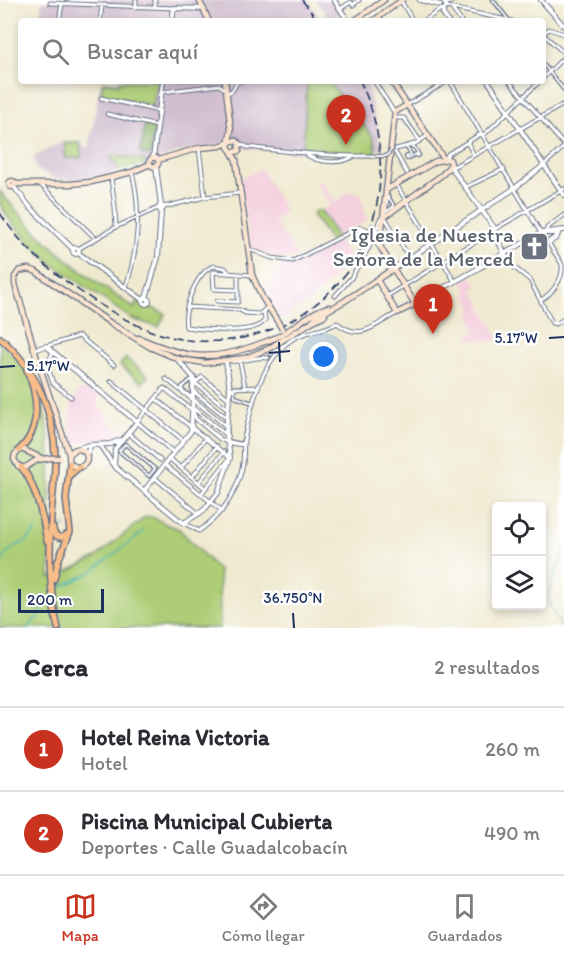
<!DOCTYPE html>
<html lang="es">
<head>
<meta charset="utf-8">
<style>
  body { margin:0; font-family:Itim,sans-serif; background:#f2f2f3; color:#2b2b33 }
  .controls { position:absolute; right:18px; bottom:18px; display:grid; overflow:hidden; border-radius:6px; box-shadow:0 3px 9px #0003 }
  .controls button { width:54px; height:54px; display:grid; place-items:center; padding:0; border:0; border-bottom:2px solid #e1e1e2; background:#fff; color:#2b2b33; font:30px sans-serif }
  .scale { position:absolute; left:18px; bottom:15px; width:86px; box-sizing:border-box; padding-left:6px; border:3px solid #1b2f5e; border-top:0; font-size:16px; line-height:21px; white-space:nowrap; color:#1b2f5e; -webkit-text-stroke:4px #fff; paint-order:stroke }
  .you { position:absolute; left:324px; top:357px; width:21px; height:21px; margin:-15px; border:4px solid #fff; border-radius:50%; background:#1a73e8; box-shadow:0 0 0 9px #1a73e833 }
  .badge { display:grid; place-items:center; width:39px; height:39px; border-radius:50%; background:#c8321e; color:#fff; font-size:20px; font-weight:700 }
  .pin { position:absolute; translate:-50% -50px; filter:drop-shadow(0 2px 3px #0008) }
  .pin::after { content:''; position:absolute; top:32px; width:21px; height:18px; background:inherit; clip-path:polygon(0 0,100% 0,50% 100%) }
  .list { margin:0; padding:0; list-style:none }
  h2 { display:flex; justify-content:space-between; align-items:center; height:78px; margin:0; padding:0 24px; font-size:26px }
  h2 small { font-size:20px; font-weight:400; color:#7c7c81 }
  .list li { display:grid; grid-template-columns:39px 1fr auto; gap:18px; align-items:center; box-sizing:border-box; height:84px; padding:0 24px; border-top:2px solid #e1e1e2 }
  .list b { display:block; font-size:22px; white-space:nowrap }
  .list p { margin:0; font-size:20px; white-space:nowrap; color:#7c7c81 }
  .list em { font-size:20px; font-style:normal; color:#7c7c81 }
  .icon { flex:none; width:33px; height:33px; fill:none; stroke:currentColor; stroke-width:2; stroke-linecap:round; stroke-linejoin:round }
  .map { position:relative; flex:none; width:564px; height:628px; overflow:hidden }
  .search { position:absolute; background:#fff; box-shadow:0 3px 9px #0003; left:18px; right:18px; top:18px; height:66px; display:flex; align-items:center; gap:15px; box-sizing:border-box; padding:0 21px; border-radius:6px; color:#7c7c81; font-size:22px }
  .sheet { height:246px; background:#fff }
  nav { display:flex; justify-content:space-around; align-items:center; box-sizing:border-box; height:84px; border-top:2px solid #e1e1e2; background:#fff; font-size:16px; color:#7c7c81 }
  nav a { display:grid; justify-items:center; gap:3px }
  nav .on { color:#c8321e }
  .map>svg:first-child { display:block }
  .built { fill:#f4cfde }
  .industrial { fill:#d0bdce }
  .green { fill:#adce76; stroke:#647e6a; stroke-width:1.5 }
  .forest { fill:#8ab167; stroke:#527062; stroke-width:1.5 }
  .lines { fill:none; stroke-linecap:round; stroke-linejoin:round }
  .stream { stroke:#40b0b8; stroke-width:1.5 }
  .pedestrian-casing { stroke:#657086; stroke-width:4.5 }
  .minor-casing { stroke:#657086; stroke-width:5 }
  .tertiary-casing { stroke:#657086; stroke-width:6 }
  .secondary-casing { stroke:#657086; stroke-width:7 }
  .primary-casing { stroke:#657086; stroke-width:8 }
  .pedestrian { stroke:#fff; stroke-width:2 }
  .minor { stroke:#fff; stroke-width:3 }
  .tertiary { stroke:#fff; stroke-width:4 }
  .secondary { stroke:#fce5d0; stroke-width:4.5 }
  .primary { stroke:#f8bd89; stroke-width:5 }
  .rail { stroke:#1b2f5e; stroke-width:1.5; stroke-dasharray:9 4.5; stroke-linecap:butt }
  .pedestrian-bridge-casing { stroke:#657086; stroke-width:4.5; stroke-linecap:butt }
  .minor-bridge-casing { stroke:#657086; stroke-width:5; stroke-linecap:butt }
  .secondary-bridge-casing { stroke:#657086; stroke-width:7; stroke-linecap:butt }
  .pedestrian-bridge { stroke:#fff; stroke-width:2 }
  .minor-bridge { stroke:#fff; stroke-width:3 }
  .secondary-bridge { stroke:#fce5d0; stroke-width:4.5 }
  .ticks { fill:none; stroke:#1b2f5e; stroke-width:2 }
  .labels { text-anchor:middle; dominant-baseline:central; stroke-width:5; stroke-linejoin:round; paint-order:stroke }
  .worship-label { font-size:21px; fill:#5b616d; stroke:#fff; text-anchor:end }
  .ticks-label { font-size:15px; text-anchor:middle; fill:#1b2f5e; stroke:#fff; stroke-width:5; stroke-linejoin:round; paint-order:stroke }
</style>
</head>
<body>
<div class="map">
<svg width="564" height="628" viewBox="0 0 564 628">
  <rect width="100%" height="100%" fill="#fff"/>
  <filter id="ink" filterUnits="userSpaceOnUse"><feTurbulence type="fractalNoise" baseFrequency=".0167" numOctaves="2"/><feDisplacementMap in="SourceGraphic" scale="12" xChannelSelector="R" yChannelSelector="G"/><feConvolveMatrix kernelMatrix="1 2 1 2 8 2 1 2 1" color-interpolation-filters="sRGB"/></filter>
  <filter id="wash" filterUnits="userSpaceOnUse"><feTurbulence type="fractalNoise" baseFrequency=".008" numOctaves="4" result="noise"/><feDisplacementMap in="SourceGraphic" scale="24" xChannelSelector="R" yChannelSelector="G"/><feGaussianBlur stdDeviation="1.35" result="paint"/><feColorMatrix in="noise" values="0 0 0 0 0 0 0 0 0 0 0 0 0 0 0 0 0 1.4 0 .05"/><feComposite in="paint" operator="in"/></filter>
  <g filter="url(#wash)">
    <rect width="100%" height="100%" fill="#efe9cf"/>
    <path class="built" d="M261,169L286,212L274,221L298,257L291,259L272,257L250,246L241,178Z
      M320,180L335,202L350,192L363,194L361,200L365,208L363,210L368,220L329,241L311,214L315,211L318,212L330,205L316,182Z
      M338,241L350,257L336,275L310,301L281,319L266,293L285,262L295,263L313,256Z
      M471,276L478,286L473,289L499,339L494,341L469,339L468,334L474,333L476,329L470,315L473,313V309L467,296L463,295L468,292L462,281Z
      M89,388L98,394V406L107,414L105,416L107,419L124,433L111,442H70L71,403L74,401L78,391Z"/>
    <path class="industrial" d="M70,0H307L322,21H39L42,1Z
      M315,0H331L340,13L330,20Z
      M101,81H366L379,134L381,149L376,150V154L291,152L244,148L232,137L229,142L184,151L108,175L82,180L55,179L36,169L34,157L62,142H82L83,147L89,148Z"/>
    <path class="green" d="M120,81H157L153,106L101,94L103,82L119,84Z
      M307,81H329L341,98L373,137L376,154L303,152Z
      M65,143H80L81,158H65Z
      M111,155L146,161V164L118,170L116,163H112Z
      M0,191C37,239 84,275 134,308L139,300L143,306H148L165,314L159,327L132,319L51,263L27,240L7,216L0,204Z
      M315,211H321L337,237L330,241L312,214Z
      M0,342C50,388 51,430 50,494C50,522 50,550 50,578L69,571L95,558L145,517H152L168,525L179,529L219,571L220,628H0Z
      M126,358L148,376L142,383L120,365Z"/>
    <path class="forest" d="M145,124L155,127L150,156L140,154Z"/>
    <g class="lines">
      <path class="stream" d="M55,526H66
        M0,567L7,553L17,545L24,543L36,531
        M57,589L90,573L144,531
        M28,628L42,611L44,599
        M562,628L550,606L548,595L564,550"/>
    </g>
  </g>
  <g filter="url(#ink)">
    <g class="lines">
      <defs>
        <path id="pedestrian" d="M493,0L508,19
          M543,64L564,90
          M410,146L415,148L419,155L417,156L416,154L407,159L406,157L411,154L406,147Z
          M388,196L394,206L387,211L386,210Z
          M361,229L365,231L360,240L355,232Z
          M546,234H556L557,235L545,243L541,237Z
          M192,379V397L182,390V387Z
          M231,390H234L235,397L253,403L242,444L228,441L227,416Z
          M125,444L155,469L149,476L119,451Z"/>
        <path id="minor" d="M401,1L413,21
          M50,3L174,8
          M136,7V0
          M155,7V0
          M447,7L512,21
          M340,9L351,2L353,5L359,0
          M452,9L461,21
          M59,21L62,4
          M100,21L102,5
          M424,21L441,9
          M543,34L564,53
          M543,34L549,29L564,34
          M543,78L564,57
          M374,81L394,112
          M450,81L541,233
          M509,81L564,145
          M162,92L219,85L225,89
          M227,93L232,91L238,81H241
          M101,98L159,111
          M407,105L448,81
          M107,114L157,126
          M395,118H404L420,141
          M467,142L474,155
          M240,144L247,147C290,152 332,157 375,156
          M199,148L205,197
          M396,149L415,144L427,136
          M395,152L407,173
          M307,155C318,163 341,164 353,157
          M446,158L448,154L479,135L485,134L540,81
          M544,165L564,147
          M451,166H455L564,104
          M111,178L115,207L116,227
          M396,184L455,282
          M41,185L95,238
          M466,187L504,169
          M164,207L205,197L240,193
          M384,216L409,257
          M495,229L564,189
          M546,232L547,228L564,215
          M78,249L116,227L158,208
          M249,249L272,258L293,261L354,230L361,227L366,229
          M382,250C371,241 376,230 380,219L383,218
          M505,254L511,265L530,280L552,323L556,324L564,319
          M229,273L225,268L213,266C195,274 183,309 186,327C204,329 255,336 265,320L264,311
          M126,287C138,249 142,211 132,172
          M237,290L214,289L213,272L252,275
          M335,296L351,278L375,237
          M387,296L493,231
          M541,300C552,294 564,278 562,265C559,257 552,251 549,243L557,238L559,232
          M217,301L238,302V274
          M187,307L240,310L245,313L260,314L268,307
          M47,346L79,336L114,365
          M53,352L47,365L53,383L71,397
          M271,354L284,345
          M231,361C244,363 256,355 268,358
          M240,362L245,387
          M166,379L193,400
          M111,381L184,441
          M194,384L202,377L228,398
          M196,384L227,408
          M230,388L258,387
          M193,391L226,417
          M156,399L230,458L201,494
          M193,399L226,426
          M193,408L226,435
          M128,433L160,460
          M174,453L137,422L164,388L193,411L196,419L220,439L228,443L244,445
          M170,459L205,488
          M165,465L222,511
          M181,468L206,438
          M192,477L217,446
          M155,478L199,514
          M199,482L224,452
          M184,523L199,531C223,514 238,492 243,463C244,455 243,447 244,440C251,406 260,367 286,344C301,330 320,333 337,323C361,342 374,325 397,313"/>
        <path id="tertiary" d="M334,0L348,21
          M420,0L440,5
          M541,0L564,26
          M445,3L454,0
          M443,10V14L448,21
          M443,10L447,7L444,2
          M172,21L174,8L204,9
          M488,81L564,195
          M153,158L163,81
          M450,166L495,229L493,231L505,254
          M156,167L161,205
          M14,187L30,207L73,249
          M160,205L164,207L162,210L159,209Z
          M73 251a3 3 0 1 1 6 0a3 3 0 1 1-6 0Z
          M78,253L143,300
          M393,269L515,188L544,165
          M143 301a3 3 0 1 1 6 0a3 3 0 1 1-6 0Z
          M146,298L158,257L161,211
          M415,304L541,233L564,230
          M34,350L46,346L137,422L115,449L114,466
          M100,445L114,466L178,519L184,523L204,510L218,493L230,458L226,430L230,389L226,362
          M76,449L89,445L110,444L121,440
          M86,455L91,445
          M144,491L191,431L194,378L178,360"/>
        <path id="secondary" d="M199,0L209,21
          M354,21L384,0
          M373,21L402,0
          M225,81L231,130L228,147L232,152L239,151V143L235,140L230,142
          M391,81L444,159
          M231,151L236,160L252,275L262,297L278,322
          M149.5 162a4.5 4.5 0 1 1 9 0a4.5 4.5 0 1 1-9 0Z
          M158,160L199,148L220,146L230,142
          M443,160L446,159L450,160L451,164L448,168
          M9 184a3 3 0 1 1 6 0a3 3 0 1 1-6 0Z
          M15,184H70L91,182L132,172L150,164
          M386,190L436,161L443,160
          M383,218L443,174L448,168
          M377,280L397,313L415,304L382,250L380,245L395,112L407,105
          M311,322L325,315L323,310
          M139,338C182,356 205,363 251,347C261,343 272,340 281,335C296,326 312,311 329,307
          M69 458a9 9 0 1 1 18 0a9 9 0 1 1-18 0Z
          M69,454L37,359L15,284V277L19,271L28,269L35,271L112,324L150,347L178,359L205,363L245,358L268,349L310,323L316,317L343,302L393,269
          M43,459L22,449L15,454L14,459L18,466L24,468L37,460L50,458"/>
        <path id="primary" d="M0,338C36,368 55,413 55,459C55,479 52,499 51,519C49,555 49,593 58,628
          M19,450C42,429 38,395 27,370
          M21,467C35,482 44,521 47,541
          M70,475L79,467
          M53,528C53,534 57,538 63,537L69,533
          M54,579L58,561L70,532L66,499L70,463"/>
      </defs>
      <use href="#pedestrian" class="pedestrian-casing"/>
      <use href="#minor" class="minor-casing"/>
      <use href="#tertiary" class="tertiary-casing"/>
      <use href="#secondary" class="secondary-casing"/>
      <use href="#primary" class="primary-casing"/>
      <use href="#pedestrian" class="pedestrian"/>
      <use href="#minor" class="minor"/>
      <use href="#tertiary" class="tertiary"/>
      <use href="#secondary" class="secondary"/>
      <use href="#primary" class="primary"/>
      <path class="rail" d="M302,0L318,21
        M0,213C21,246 49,270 81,292C114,314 147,335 188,340C225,345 265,336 297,317C380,267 401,166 360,81"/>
      <defs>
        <path id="pedestrian-bridge" d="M375,156H387L391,150"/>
        <path id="minor-bridge" d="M366,229L372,232"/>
        <path id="secondary-bridge" d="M278,322L282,329
          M50,458H60"/>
      </defs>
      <use href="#pedestrian-bridge" class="pedestrian-bridge-casing"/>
      <use href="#minor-bridge" class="minor-bridge-casing"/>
      <use href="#secondary-bridge" class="secondary-bridge-casing"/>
      <use href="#pedestrian-bridge" class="pedestrian-bridge"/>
      <use href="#minor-bridge" class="minor-bridge"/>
      <use href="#secondary-bridge" class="secondary-bridge"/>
    </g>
  </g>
  <path class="ticks" d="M549,338L564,337M279,342L280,362M269,353L290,351M0,367L15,366M293,613L294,628"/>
  <defs>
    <symbol id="church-square" viewBox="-11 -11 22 22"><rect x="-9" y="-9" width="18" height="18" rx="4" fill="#6b7280" stroke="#fff"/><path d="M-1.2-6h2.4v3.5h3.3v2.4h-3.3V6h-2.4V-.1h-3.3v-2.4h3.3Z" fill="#fff"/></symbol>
  </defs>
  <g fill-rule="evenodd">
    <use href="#church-square" x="518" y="230" width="33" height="33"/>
  </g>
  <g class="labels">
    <g class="worship-label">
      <text x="514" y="234">Iglesia de Nuestra<tspan x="514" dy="24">Señora de la Merced</tspan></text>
    </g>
  </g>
  <g class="ticks-label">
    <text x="516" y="343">5.17°W</text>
    <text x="48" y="371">5.17°W</text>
    <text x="293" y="603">36.750°N</text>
  </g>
</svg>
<div class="controls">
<button><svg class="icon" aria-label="locate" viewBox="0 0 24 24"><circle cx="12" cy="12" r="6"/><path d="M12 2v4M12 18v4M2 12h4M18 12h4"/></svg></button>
<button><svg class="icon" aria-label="layers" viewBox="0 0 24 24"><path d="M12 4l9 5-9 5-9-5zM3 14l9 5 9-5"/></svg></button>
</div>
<div class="scale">200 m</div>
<div class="you"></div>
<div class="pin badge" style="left:433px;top:334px">1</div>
<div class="pin badge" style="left:346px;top:145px">2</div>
<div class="search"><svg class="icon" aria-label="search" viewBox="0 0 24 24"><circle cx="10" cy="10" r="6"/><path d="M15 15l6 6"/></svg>Buscar aquí</div>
</div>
<section class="sheet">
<h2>Cerca<small>2 resultados</small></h2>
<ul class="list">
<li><span class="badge">1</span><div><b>Hotel Reina Victoria</b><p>Hotel</p></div><em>260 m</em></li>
<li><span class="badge">2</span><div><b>Piscina Municipal Cubierta</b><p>Deportes · Calle Guadalcobacín</p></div><em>490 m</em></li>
</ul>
</section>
<nav>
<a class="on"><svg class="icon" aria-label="map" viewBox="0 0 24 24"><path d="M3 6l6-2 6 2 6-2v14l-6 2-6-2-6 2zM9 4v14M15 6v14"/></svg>Mapa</a>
<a><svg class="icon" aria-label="directions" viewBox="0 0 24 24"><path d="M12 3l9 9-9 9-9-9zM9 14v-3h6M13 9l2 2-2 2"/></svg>Cómo llegar</a>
<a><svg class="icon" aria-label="saved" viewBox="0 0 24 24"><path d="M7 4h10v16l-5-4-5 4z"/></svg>Guardados</a>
</nav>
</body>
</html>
